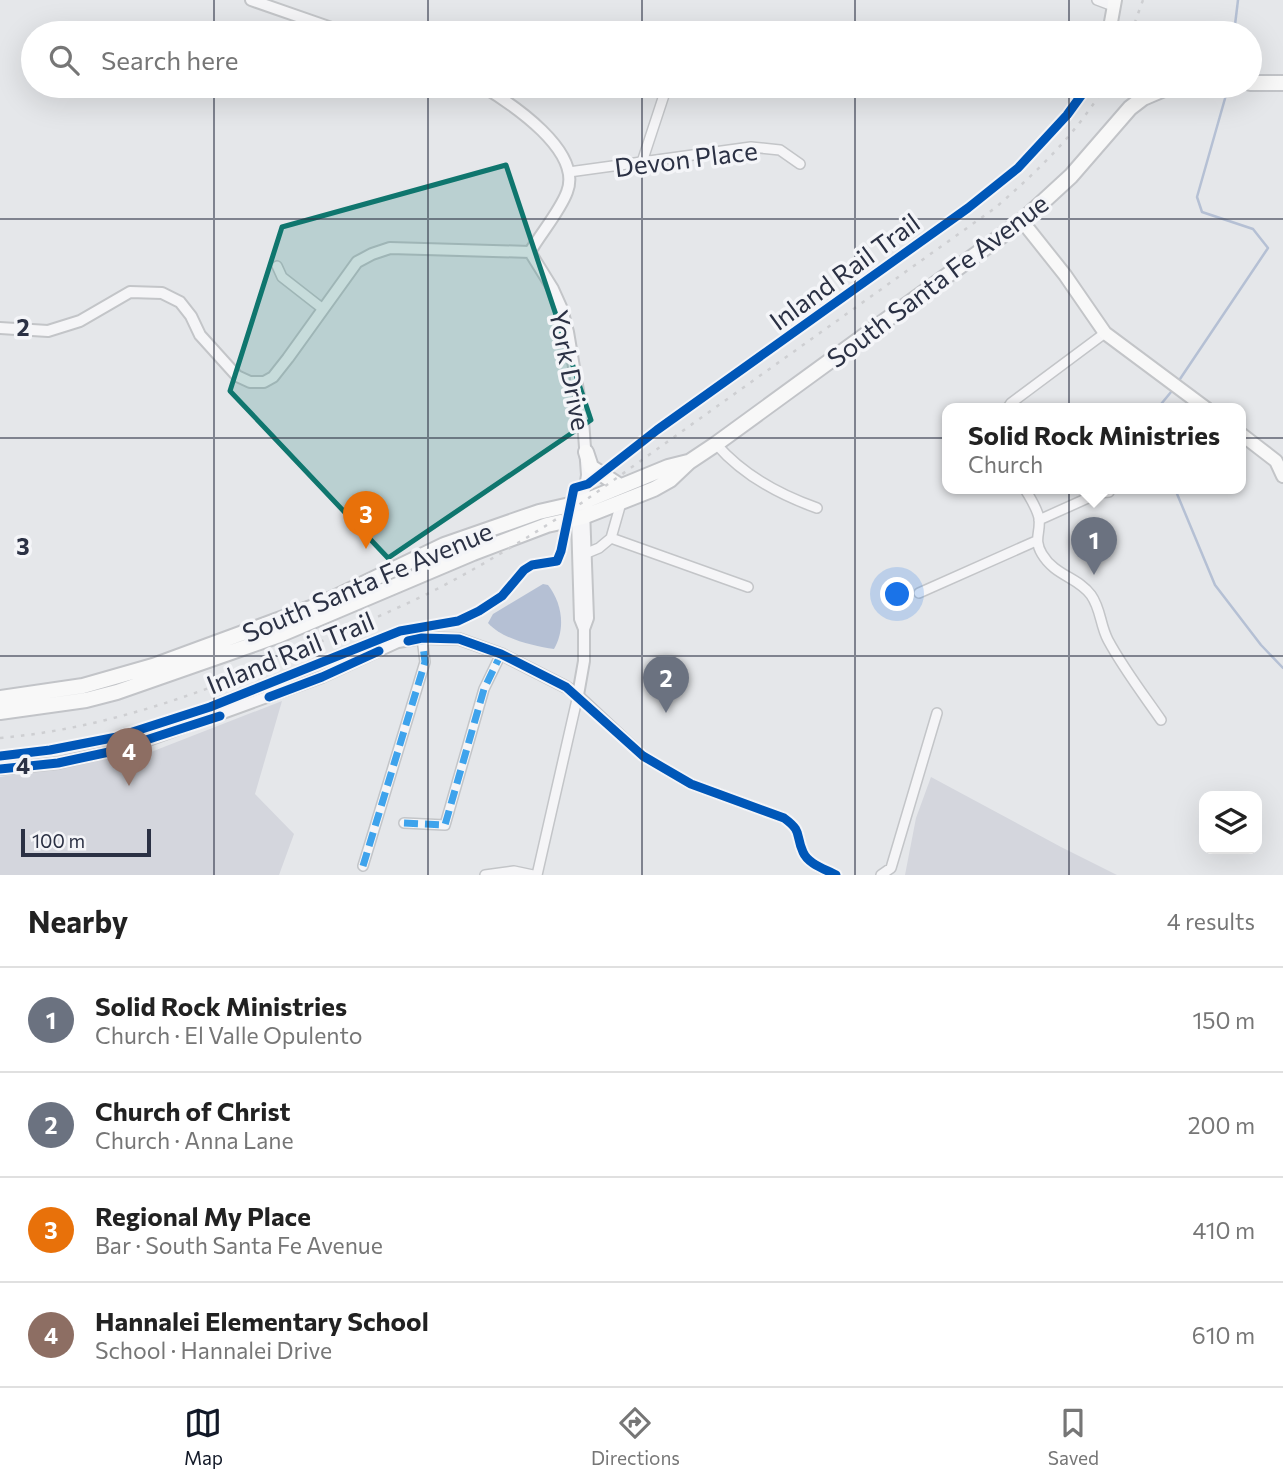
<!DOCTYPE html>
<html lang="en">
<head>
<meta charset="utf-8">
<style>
  body { margin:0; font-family:Commissioner,sans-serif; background:#f2f2f2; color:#222 }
  .controls { position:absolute; right:21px; bottom:21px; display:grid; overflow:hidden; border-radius:14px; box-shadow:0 7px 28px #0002 }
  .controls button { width:63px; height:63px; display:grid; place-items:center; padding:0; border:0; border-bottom:2px solid #e0e0e0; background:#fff; color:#222; font:35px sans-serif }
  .scale { position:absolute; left:21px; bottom:18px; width:130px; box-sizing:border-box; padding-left:7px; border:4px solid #2b3144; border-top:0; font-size:19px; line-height:24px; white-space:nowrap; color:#2b3144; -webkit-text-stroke:5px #f4f5f8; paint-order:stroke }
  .you { position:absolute; left:898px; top:595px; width:24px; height:24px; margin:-18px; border:5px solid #fff; border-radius:50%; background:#1a73e8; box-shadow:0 0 0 10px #1a73e833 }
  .badge { display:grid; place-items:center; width:46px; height:46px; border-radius:50%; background:#111827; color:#fff; font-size:23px; font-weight:700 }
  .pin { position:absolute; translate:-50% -58px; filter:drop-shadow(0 2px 4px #0008) }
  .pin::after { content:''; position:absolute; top:37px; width:24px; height:21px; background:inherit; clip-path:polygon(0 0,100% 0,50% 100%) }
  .popup { position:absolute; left:942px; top:403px; width:304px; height:91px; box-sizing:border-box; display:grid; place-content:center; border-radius:14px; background:#fff; filter:drop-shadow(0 2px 5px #0005); font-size:23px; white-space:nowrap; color:#767676 }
  .popup b { font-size:26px; color:#222 }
  .popup::after { content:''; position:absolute; left:50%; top:100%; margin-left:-14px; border:14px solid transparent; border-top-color:#fff }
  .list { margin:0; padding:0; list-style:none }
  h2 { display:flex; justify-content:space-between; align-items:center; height:91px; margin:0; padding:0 28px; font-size:30px }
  h2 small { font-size:23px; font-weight:400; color:#767676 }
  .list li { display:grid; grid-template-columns:46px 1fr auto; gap:21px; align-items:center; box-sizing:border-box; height:105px; padding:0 28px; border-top:2px solid #e0e0e0 }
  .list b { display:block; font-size:26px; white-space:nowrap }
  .list p { margin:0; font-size:23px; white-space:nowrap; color:#767676 }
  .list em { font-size:23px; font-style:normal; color:#767676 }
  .icon { flex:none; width:38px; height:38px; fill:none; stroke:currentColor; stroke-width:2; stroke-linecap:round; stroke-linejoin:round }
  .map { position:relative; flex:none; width:1283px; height:875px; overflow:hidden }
  .search { position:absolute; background:#fff; box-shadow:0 7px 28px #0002; left:21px; right:21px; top:21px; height:77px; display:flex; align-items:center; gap:18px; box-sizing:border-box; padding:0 24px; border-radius:38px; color:#767676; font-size:26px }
  .sheet { height:511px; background:#fff }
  nav { display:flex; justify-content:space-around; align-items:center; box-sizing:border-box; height:98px; border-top:2px solid #e0e0e0; background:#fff; font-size:19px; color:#767676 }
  nav a { display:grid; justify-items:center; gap:4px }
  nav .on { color:#111827 }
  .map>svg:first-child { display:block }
  .built { fill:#d4d6dd }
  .water { fill:#b5c0d4 }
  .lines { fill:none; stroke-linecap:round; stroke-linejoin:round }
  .stream { stroke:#b5c0d4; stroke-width:2.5 }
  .minor-casing { stroke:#c3c5c8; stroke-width:12 }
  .tertiary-casing { stroke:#c3c5c8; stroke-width:14 }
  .secondary-casing { stroke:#c3c5c8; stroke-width:16 }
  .primary-casing { stroke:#c2c4c8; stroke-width:18 }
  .minor { stroke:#f5f5f7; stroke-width:9 }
  .tertiary { stroke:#f5f5f7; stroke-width:10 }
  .secondary { stroke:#f8f8f8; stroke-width:12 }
  .primary { stroke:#f8f8f8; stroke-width:14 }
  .rail { stroke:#cecfd2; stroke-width:2.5; stroke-dasharray:3.5 7; stroke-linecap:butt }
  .quiet { stroke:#3ea3ec; stroke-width:7; stroke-dasharray:14 7; stroke-linecap:butt }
  .cycleway-casing { stroke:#f4f5f8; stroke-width:13 }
  .cycleway { stroke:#0057b8; stroke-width:9 }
  .marked { fill:#0f766e; fill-opacity:0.2; stroke:#0f766e; stroke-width:5; stroke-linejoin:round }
  .grid { fill:none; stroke:#2b3144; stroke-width:2; stroke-opacity:0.55 }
  .labels { text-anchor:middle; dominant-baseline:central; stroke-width:7; stroke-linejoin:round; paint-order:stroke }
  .street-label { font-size:26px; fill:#2b3144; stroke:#f4f5f8 }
  .grid-label { font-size:23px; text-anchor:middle; font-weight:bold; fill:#2b3144; stroke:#f4f5f8; stroke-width:7; stroke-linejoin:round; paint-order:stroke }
</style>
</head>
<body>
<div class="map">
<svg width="1283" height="875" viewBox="0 0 1283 875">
  <rect width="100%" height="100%" fill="#e5e7ea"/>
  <path class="built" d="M282,701L255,794L294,834L279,875H0V777L151,752Z
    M931,777L1061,847L1117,875H905L916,818Z"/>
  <path class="water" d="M543,584L548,585C562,603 566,628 554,649C533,646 502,639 488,623L493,614Z"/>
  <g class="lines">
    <path class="stream" d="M1234,33L1238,0
      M1180,379L1268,248L1253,229L1202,212L1197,197L1226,95
      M1157,409L1171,392
      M1175,489L1215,585L1261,645L1283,668"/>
    <defs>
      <path id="minor" d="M1097,0L1113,6
        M642,162L667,86
        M569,172L751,147L780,150L800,164
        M277,266L282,277L323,309
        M1007,409L1011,403L1105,333
        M716,444C742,474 780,495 817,508
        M1025,489C1030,498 1037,508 1039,518C1041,533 1033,539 1042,554C1055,576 1078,577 1091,595C1101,609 1100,625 1108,640C1123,668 1143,694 1161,720
        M621,503L611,538L748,587
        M1039,520L1099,493L1109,492
        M587,553L599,548L611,538
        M919,593L1036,541
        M404,823L445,825L484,689L501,654
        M363,866L425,662L422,638
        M485,875L514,871L533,875
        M537,875L578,695L643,756L691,784L784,818C803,832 795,834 803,852C808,864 825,869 836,875
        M881,875L891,868L937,713"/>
      <path id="tertiary" d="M251,0L346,33
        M482,86C512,104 583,151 567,192C560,211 541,233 530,252
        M530,252L553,289L562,309L568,332L583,420L587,475L583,502L577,518L580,619L584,629
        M0,328L48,331L80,321L130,292L162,293L180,302L191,316L200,335L237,376L250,382H264L273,377L288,358L357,262L372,254L390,248L530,252
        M0,769L58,763L129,747L322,677L398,642L422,638L459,639L501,654L566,687L578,695L584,661V629L588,618L584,510"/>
      <path id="secondary" d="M1109,33L1115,0
        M1134,86L1143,98
        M1022,221L1065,275L1105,333L1207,409
        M1241,434L1276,461L1283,476"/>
      <path id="primary" d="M1250,83H1283
        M586,452L591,467L620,486
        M0,698L83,686L153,666L319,605L444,545L539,512L583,502L668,467L688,462
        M0,712L86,700L117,692L277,636L473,553L547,525L583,517L654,489L670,480L689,462L716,444L1022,221L1071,176L1130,108L1143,98L1171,86"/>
    </defs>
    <use href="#minor" class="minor-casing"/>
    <use href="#tertiary" class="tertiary-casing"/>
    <use href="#secondary" class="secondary-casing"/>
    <use href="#primary" class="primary-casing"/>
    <use href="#minor" class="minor"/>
    <use href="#tertiary" class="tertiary"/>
    <use href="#secondary" class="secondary"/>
    <use href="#primary" class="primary"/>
    <path class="rail" d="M1131,33L1143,0
      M0,738C112,728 218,688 320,642C359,625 399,608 437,589C487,563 535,533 583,502L995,208C1038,171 1076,134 1105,86"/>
    <path class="quiet" d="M404,823L445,825L484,689L501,654
      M363,866L425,662L422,638"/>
    <defs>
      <path id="cycleway" d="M408,641L422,638L459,639L501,654L566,687L643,756L691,784L784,818C803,832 795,834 803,852C808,864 825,869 836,875
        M269,697L322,677L379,651
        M0,756L50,750L117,737L210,707L400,631L458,621L479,611L502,596L524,570L532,565L557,561L561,551L574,488L588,484L657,430L968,208L1018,168L1067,115L1088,86
        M0,769L58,763L109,752L220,716"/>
    </defs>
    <use href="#cycleway" class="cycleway-casing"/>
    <use href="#cycleway" class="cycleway"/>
  </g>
  <path class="marked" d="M506,165L591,420L388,558L230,391L282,227Z"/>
  <path class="grid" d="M214,0V33M428,0V33M642,0V33M855,0V33M1069,0V33M214,86V875M428,86V875M642,86V875M855,86V875M1069,86V875M0,219H1283M0,438H1283M0,656H1283"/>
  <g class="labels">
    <g class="street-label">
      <text transform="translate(686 158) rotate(-7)">Devon Place</text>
      <text transform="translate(844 271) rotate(-36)">Inland Rail Trail</text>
      <text transform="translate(937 280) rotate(-37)">South Santa Fe Avenue</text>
      <text transform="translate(571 370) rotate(79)">York Drive</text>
      <text transform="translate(367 581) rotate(-23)">South Santa Fe Avenue</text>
      <text transform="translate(290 652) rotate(-22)">Inland Rail Trail</text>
    </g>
  </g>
  <g class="grid-label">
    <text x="23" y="336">2</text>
    <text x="23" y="555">3</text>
    <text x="23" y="774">4</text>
  </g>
</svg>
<div class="controls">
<button><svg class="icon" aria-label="layers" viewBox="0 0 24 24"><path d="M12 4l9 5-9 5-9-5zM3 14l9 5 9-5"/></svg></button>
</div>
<div class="scale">100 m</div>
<div class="you"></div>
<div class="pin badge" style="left:1094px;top:575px;background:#6b7280">1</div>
<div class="popup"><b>Solid Rock Ministries</b>Church</div>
<div class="pin badge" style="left:666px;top:713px;background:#6b7280">2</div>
<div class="pin badge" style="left:366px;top:549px;background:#e8710a">3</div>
<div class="pin badge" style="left:129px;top:786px;background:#8d6e63">4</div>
<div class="search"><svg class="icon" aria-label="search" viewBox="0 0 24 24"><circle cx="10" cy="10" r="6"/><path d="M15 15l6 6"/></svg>Search here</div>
</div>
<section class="sheet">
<h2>Nearby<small>4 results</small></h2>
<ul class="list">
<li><span class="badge" style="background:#6b7280">1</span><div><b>Solid Rock Ministries</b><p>Church · El Valle Opulento</p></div><em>150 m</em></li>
<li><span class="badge" style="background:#6b7280">2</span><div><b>Church of Christ</b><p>Church · Anna Lane</p></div><em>200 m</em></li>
<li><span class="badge" style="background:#e8710a">3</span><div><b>Regional My Place</b><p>Bar · South Santa Fe Avenue</p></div><em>410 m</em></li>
<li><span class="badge" style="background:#8d6e63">4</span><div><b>Hannalei Elementary School</b><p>School · Hannalei Drive</p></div><em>610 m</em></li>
</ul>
</section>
<nav>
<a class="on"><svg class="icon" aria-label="map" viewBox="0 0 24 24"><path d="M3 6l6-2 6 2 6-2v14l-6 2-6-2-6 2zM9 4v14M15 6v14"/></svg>Map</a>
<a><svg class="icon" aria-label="directions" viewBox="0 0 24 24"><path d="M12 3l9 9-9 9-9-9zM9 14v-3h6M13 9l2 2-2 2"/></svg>Directions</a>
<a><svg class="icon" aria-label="saved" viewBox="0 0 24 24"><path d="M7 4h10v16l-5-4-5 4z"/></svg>Saved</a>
</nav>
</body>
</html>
